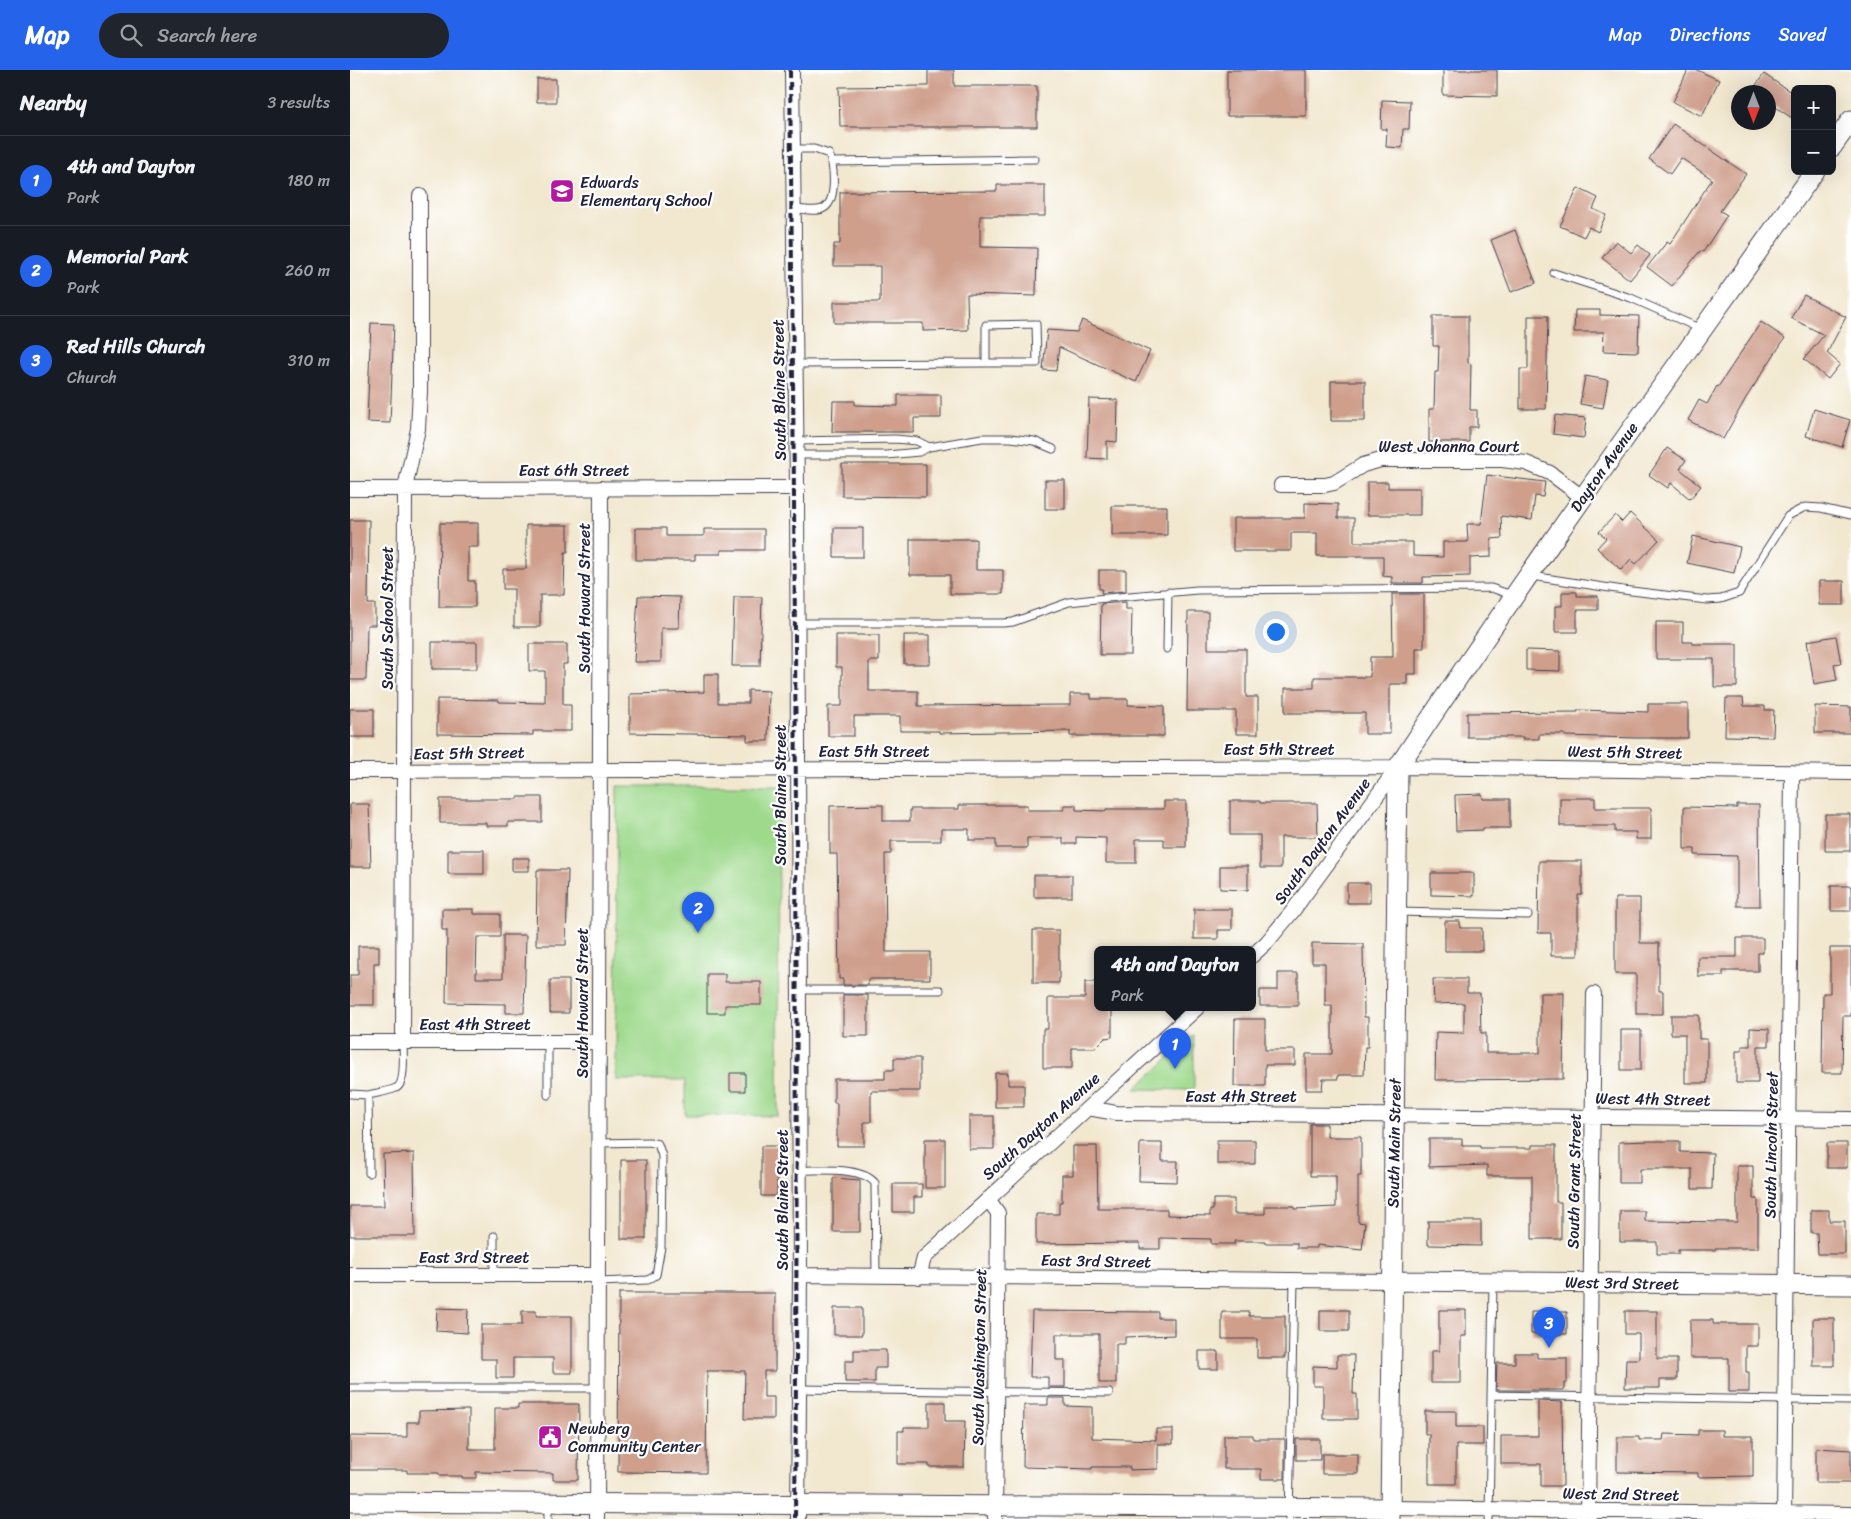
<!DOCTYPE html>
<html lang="en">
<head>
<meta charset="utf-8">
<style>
  body { margin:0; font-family:Sriracha,sans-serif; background:#20242c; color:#f1f3f6 }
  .controls { position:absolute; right:15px; top:15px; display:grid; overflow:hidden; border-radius:8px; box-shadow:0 5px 20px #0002 }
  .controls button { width:45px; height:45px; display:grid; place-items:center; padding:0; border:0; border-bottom:1px solid #363941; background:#171b24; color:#f1f3f6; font:25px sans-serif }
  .compass { position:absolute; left:1381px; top:15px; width:45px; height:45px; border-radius:50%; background:#171b24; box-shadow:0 5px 20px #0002; rotate:180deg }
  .you { position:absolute; left:925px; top:561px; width:18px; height:18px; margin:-12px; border:4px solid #fff; border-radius:50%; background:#1a73e8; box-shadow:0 0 0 8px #1a73e833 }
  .badge { display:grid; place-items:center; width:32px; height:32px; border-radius:50%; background:#2563eb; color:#fff; font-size:16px; font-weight:700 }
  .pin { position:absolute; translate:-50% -41px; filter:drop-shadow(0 1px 2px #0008) }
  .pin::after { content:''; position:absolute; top:26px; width:18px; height:15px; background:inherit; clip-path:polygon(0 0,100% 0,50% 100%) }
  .popup { position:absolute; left:744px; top:876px; width:162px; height:65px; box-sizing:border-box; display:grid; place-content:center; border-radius:8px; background:#171b24; filter:drop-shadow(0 1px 4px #0005); font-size:16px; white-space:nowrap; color:#9ea1a6 }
  .popup b { font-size:19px; color:#f1f3f6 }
  .popup::after { content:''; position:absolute; left:50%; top:100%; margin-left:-10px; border:10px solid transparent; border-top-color:#171b24 }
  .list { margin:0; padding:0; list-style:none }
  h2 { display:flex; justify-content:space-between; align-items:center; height:65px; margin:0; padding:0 20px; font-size:21px }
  h2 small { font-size:16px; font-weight:400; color:#9ea1a6 }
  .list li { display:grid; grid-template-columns:32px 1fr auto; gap:15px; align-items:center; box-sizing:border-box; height:90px; padding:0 20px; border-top:1px solid #363941 }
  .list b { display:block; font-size:19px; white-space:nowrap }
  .list p { margin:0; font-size:16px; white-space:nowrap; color:#9ea1a6 }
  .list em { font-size:16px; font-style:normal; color:#9ea1a6 }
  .icon { flex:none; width:28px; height:28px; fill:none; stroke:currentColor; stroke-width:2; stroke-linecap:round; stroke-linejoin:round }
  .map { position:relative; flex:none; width:1501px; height:1449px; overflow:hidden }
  header { display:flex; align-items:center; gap:30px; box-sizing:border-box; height:70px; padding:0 25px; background:#2563eb; color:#fff }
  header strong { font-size:24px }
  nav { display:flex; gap:28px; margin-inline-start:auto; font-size:18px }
  .search { width:350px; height:45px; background:#20242c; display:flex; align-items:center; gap:12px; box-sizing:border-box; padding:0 18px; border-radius:28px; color:#9ea1a6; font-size:19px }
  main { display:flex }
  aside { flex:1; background:#171b24 }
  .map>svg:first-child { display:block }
  .green { fill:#9ed98c; stroke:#607e64 }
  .building { fill:#cf9f8c }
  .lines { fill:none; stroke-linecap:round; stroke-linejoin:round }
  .lane-casing { stroke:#414051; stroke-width:9 }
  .street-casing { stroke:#414051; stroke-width:16 }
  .secondary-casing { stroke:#414051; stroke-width:21 }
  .lane { stroke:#fff; stroke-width:7 }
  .street { stroke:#fff; stroke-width:14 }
  .secondary { stroke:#fff; stroke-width:19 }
  .rail { stroke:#22223b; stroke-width:4; stroke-dasharray:8 4; stroke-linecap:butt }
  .labels { text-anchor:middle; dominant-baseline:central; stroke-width:4.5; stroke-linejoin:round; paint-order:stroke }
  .poi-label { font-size:16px; fill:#22223b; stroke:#fff; text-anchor:start }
  .street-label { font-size:16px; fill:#22223b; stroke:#fff }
</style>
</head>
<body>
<header>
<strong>Map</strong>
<div class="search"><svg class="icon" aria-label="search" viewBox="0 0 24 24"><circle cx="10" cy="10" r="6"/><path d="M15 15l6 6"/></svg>Search here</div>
<nav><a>Map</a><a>Directions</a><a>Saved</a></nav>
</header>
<main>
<aside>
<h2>Nearby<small>3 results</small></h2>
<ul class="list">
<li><span class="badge">1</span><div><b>4th and Dayton</b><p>Park</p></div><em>180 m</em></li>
<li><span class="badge">2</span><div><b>Memorial Park</b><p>Park</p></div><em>260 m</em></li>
<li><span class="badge">3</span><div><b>Red Hills Church</b><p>Church</p></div><em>310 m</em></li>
</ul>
</aside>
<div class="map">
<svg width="1501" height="1449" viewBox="0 0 1501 1449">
  <rect width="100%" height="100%" fill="#fff"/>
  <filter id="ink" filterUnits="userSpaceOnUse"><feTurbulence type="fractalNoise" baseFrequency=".02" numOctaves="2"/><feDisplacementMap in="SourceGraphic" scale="10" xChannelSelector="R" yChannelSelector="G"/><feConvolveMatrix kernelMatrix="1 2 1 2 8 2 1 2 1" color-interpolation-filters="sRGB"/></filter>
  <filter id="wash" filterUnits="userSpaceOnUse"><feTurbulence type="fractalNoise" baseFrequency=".0096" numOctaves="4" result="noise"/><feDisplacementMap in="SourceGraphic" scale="20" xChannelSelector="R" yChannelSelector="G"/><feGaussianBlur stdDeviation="1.12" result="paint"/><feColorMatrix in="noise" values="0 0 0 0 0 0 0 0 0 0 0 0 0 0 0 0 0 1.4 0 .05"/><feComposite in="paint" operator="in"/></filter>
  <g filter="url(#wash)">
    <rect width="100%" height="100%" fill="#f2e8d0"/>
    <path class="green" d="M267,716H429L428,1046L335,1045V1010H266Z
      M844,965V1020L785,1019Z"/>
    <g id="blocks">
      <path class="building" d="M578,0H604V16H687V57H490L489,17L578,16Z
        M877,0H956V46H877Z
        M1093,0H1147V26L1093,25Z
        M1338,0H1347L1369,10L1352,46L1323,32Z
        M1414,4L1445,25V50L1418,32V22H1401Z
        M187,9H206V32H187Z
        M1032,30L1060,31L1059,59H1053L1052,78L1036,77L1037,59H1031Z
        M1323,54L1396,104L1370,141L1377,145L1353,182L1350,181L1322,216L1297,197L1317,172L1320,174L1362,109L1331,88L1320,104L1299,89Z
        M647,115H695V146H630V177L687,178L686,226L617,224L618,260L573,261V253H484V232H530V196H484V174H490V122L647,121Z
        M1228,118L1248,128L1243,139L1256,145L1248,162L1239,157L1234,167L1210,156Z
        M1165,160L1186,213L1161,222L1141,170Z
        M1266,171L1281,183L1288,175L1300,185L1280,210L1252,188Z
        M1454,225L1496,247L1477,283L1490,294L1478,309L1454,289L1474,265L1441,248Z
        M1225,240H1250V245L1289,246L1288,282L1253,281L1254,262H1224Z
        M1083,246H1118V293L1121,294L1120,340H1127V357H1119V372H1079V339H1084L1085,302H1088L1089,276H1083Z
        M1178,246H1198L1196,339H1170V299H1178Z
        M732,250L800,281L786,312L709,277L706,301L693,300L697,260L727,262Z
        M1411,252L1435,268L1396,328L1373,369L1338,350L1349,330L1357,334L1367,316L1368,317Z
        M21,253L44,254L40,353L17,352Z
        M1235,306L1258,310L1253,338L1230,334Z
        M981,311H1015V351H981Z
        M548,325H591V348H564V362H482L483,331H505V335L548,336Z
        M739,329L768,330L767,372L757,371V389L737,388Z
        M1464,339L1500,350L1492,377L1456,366Z
        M1205,345L1236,348L1234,368L1203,364Z
        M1317,378L1336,390L1330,399L1351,416L1340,429L1321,413L1318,418L1299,405Z
        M492,394H576V427L492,426Z
        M1137,405L1195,412L1193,427L1185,426L1182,450L1151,446L1152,468L1141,469V487L1120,488V506L1073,507V513H1042V507L1033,506V486H967V463H941V481H883V448H955V433L988,434V448H1004V472H1063V486L1093,487V472H1118L1117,454H1131Z
        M695,410H715V439H695Z
        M1017,412H1038V418H1070V445H1017Z
        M762,436H817V465H762Z
        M1280,443L1309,470L1286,494L1281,489L1271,500L1247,478L1256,468L1249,462L1265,445L1272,452Z
        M0,450H19L18,534H25V555H17L16,610H0Z
        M90,453H128V477H118V511H125V537H89Z
        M176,455H218V482H215L214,525H190V557H164V519H153V499H176Z
        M286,458H316V466H354V459H414V480H371V484H345V490H286Z
        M484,458H513V487H484Z
        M1343,466L1390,477L1384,503L1337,493Z
        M560,469H626V500H653V524H600V505H560Z
        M749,500H776V521L751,523L752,519H749Z
        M1469,511H1494V535H1469Z
        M1212,522H1227V526H1248V540H1227V562H1205V536H1212Z
        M1042,524H1074V578H1066V604H1057V614H1040V664H1015V643H935V618H964V607H1020V587H1043Z
        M288,526L330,527L329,558H311V592H284Z
        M384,527H412L410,596H382Z
        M776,532V539H782L781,585H750L751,534Z
        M838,542H858V579H896V627H908V664H886V641H837Z
        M1306,552H1333V572H1342V574H1387V617H1364V589H1306Z
        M486,565H529V591H519V621H568V636L720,635V624H741V629H778V635L814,636V666H720V661L589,663V661H550V646H504V666H478V636H492V597H486Z
        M554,565H580V594H554Z
        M1486,566L1491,593L1484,594L1487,610L1464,614L1457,571Z
        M82,572H127V599H82Z
        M179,574H217V594H213V635H221V661H183V665L87,664V629L149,630V632L195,633V601H179Z
        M1176,580L1210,581V601L1176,600Z
        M354,604H368V633H398V620L419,621L418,671H397V665L280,663V624L354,622Z
        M1376,628H1393L1394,636H1415V640H1424L1423,667L1375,666Z
        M1298,634H1338V668H1286L1215,666V664H1189V669H1173V667H1117V643L1228,642V640L1298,642Z
        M1465,636L1501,637V663H1465Z
        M0,639H24V667H0Z
        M1132,724L1133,729H1160V758H1133V760L1106,761L1105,725Z
        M168,727H192V752H158V756H136V753H90V729H168Z
        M1210,728H1245V738H1301V769H1286V762H1265V756H1210Z
        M814,731H836V777H814V769H786V793H756V768L726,767V774H713V768H677V778H646V770H619V759H591V771H541V784H535L536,882H580V909H518V915H493V909H489L487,784H480V736L533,735V751H560V739H609V735H677V740H714V735H726V740L756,741V739H814Z
        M880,731H910V733H967L968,767H931V798H910V765H880Z
        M0,734H19L21,797H0Z
        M1387,735H1409L1410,836H1387V786L1345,785V779H1334V737L1387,738Z
        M1475,744H1500V781H1475Z
        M98,780H134V804H98Z
        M162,788H179V801H162Z
        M1189,791H1232V825H1228V886H1201V863H1188Z
        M870,796H898V820L870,819Z
        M187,800H218L216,875H186Z
        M1081,803H1124V826L1081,825Z
        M684,805H722V827H684Z
        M997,813H1020V833H997Z
        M1481,816H1501V841H1481Z
        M1265,828H1290V873H1309V921H1313V944H1286V904H1265Z
        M92,839H124V844H150V867H127L126,908H153V865H176L174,943H156V934L96,933L97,860H92Z
        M844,839H882V860H868V869H844Z
        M1095,851H1110V858H1132V881H1095Z
        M683,860H709V913H683Z
        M1387,868H1413V883H1408V901H1373V906H1348V887H1387Z
        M962,873L1013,874L1014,947H1018V977H1015L1014,1005H988V1009H973L972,1020H956V984H982V936H975V893H962Z
        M8,876H29V893H24V935H0V905H8Z
        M1480,878H1501V946H1493L1492,1003H1472L1473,923H1480Z
        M928,903H948V936H910V920H928Z
        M357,904H375V912H411V935H375V943H357Z
        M1083,909H1117V923H1130L1131,963H1136V983H1190V923H1214L1213,1009L1085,1010L1086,962L1114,963V933L1084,934Z
        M200,910H219V943H200Z
        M735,912H748V938H762V967L755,968L745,978H722V998H693V959H698V928H735Z
        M493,925H518V966H493Z
        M1321,945H1349V969H1357V1013H1335V964H1321Z
        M885,949H915V980H945V995H915V1016H884Z
        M1400,958L1419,959V976H1408V1013H1386V981H1392V976H1400Z
        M1271,960H1291V1000H1271Z
        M544,988H570V1021H521V1052H514V1076H487V1033H484V1009H535V1000H544Z
        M380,1003H395V1021H380Z
        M645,1003H658V1015H674V1037H645Z
        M619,1046H644V1079H619Z
        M960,1054H977V1067H1011V1106H1008V1152L1015,1153L1012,1180L967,1175V1178H947V1173H915V1171H884L885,1174H861V1169L810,1168V1179H790V1173L686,1174V1144H709V1132H712V1105H723V1076H747L748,1139H817V1145L860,1146V1140H863V1129H884V1144H915V1136H944V1139L986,1137V1106H960Z
        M575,1069H595V1118H575Z
        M1079,1069H1112V1076H1130V1078H1182V1075H1206V1132H1211V1169H1182V1106H1137V1095L1079,1097Z
        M867,1070H905V1094H867Z
        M1300,1071H1330V1082L1363,1083L1362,1119H1342V1099H1290V1113H1269V1072Z
        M790,1073H812V1091H828L827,1112L789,1111Z
        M1477,1073H1497V1098H1477Z
        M411,1076H427V1126H411Z
        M64,1083L65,1166H0V1136H34L33,1084Z
        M271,1090H296V1169H271Z
        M1387,1096H1403V1129H1408V1178H1365V1180H1328V1184H1307V1172H1270V1141H1295V1151L1387,1152Z
        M483,1108L510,1110V1162H483Z
        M543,1114H572V1127H564V1142H543Z
        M1461,1140H1479V1151H1495V1184H1468L1467,1163H1461Z
        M1078,1151H1131V1176L1078,1175Z
        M269,1223H425V1301H414V1327H424V1349H394L395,1301H357L356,1403L268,1402Z
        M87,1238L118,1239L117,1263L86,1261Z
        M484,1238H512V1265H484Z
        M970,1240H999V1261H970Z
        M1089,1240H1116V1266H1111V1313H1081V1281H1089Z
        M172,1241H186V1246H222V1303H203V1288H163V1308H146V1289H131V1255H172Z
        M682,1241L808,1242V1248H824V1265L775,1267V1274H766V1313H749V1264H706V1290H715V1317H698V1307H680Z
        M1275,1241H1307V1289H1327V1310H1310V1318H1275L1276,1289H1289V1264H1275Z
        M872,1242H899V1246H935V1288H907V1269H872Z
        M1181,1242H1217V1264H1181Z
        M1463,1248H1484V1296H1463Z
        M1340,1250H1363V1254H1408V1276H1396V1302H1399V1322H1379V1288H1340Z
        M504,1280H536V1298H525V1312H495V1291H504Z
        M849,1281H868V1299H849Z
        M1165,1283H1187V1288H1217V1313H1214V1320H1146L1147,1293H1165Z
        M987,1285H1004L1003,1324H1007V1349H973V1316H963V1296L987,1297Z
        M698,1328H715V1336L742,1337V1368L806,1370V1359H823V1374H808V1399L780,1400V1397H742V1399L673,1397L674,1335H698Z
        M1188,1331L1212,1332L1213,1416H1191V1394H1151V1366H1188Z
        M579,1332H595V1351H615L614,1397H579V1394H548V1361H554V1357H579Z
        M168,1334H229L228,1410H203V1403L126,1402V1408H112V1406H89V1403H57V1400H0V1366L57,1367V1352H69V1341L119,1340V1379H145V1338H168Z
        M1075,1341H1106V1357H1133V1375H1106V1414H1079V1364H1075Z
        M1348,1360H1372V1366H1403V1406L1348,1407V1403L1267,1402V1367H1289V1370H1313L1314,1364L1348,1365Z
        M874,1365H903V1369H935V1409H911V1399H874Z
        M946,1369H970V1390H946Z
        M1466,1378L1501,1380V1413H1466Z
        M972,1384H1008V1404H972Z"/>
    </g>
  </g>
  <g filter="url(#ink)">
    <use href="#blocks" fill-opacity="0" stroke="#414051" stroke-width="1"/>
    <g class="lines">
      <defs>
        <path id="lane" d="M443,79H464L479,84C484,96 488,133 472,139C465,142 452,139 444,139
          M483,92L685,89
          M1204,203L1281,228L1351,259
          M686,254L687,293H636V255Z
          M446,294L636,293
          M447,371L545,369L567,371L579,377
          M447,385H537L569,382L579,377L632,368H661L684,371L703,379
          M1182,506L1273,520L1357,530L1371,529L1389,523L1438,446L1455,437L1471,438L1501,445
          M447,553H653L663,552L719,532L746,529L847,520L1141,518L1162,525
          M817,579L818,522
          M1047,842L1178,845
          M448,920H590
          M0,1024L18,1025L19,1103
          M18,1025C26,1023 37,1022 46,1018C56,1014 53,982 53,972
          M198,1025V972
          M249,1073L299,1072L308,1074L312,1086L311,1177L306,1205L298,1210L249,1212
          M449,1100C470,1101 511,1096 525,1113L526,1206
          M144,1205V1166
          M0,1318H248
          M449,1319L759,1323
          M1141,1325L1501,1331
          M198,1449V1434
          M939,1449L944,1210
          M1139,1449L1143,1212"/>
        <path id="street" d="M442,0L447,418L450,1205L448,1449
          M931,415H975L984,413L1013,395L1031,390H1152L1176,393L1200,403L1232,427
          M0,419L447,418
          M0,701L1048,697L1501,703
          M902,886L917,872L942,842L1048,697
          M0,972H249
          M53,972L55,418L68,359L70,321V126
          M738,1038L766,1043L1501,1049
          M638,1129L648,1143L645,1449
          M0,1205H248
          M450,1205L1042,1211
          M569,1207L574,1188L847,938
          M1040,1438L1501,1444
          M247,1449L251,418
          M1238,1449L1244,924
          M1434,1449L1442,702"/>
        <path id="secondary" d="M1482,77L1501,50
          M1042,1211L1501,1215
          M0,1432L1040,1438
          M1040,1449L1048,697C1182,495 1325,299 1465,101"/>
      </defs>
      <use href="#lane" class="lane-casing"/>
      <use href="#street" class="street-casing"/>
      <use href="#secondary" class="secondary-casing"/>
      <use href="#lane" class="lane"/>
      <use href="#street" class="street"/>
      <use href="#secondary" class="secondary"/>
      <path class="rail" d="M440,0C445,483 449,966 445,1449"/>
    </g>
  </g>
  <defs>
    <symbol id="school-square" viewBox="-11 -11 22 22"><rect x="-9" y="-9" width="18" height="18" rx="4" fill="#b5179e" stroke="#fff"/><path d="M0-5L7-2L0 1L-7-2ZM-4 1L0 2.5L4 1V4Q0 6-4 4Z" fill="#fff"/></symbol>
    <symbol id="civic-square" viewBox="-11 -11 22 22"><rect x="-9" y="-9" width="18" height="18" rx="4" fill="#b5179e" stroke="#fff"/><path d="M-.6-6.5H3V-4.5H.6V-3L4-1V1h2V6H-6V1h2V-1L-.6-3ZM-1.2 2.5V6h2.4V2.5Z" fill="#fff"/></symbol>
  </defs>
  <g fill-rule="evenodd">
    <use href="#school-square" x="198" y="107" width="28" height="28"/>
    <use href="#civic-square" x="186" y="1353" width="28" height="28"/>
  </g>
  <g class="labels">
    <g class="poi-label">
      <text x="230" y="112">Edwards<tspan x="230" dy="18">Elementary School</tspan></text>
      <text x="218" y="1358">Newberg<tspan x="218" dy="18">Community Center</tspan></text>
    </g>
    <g class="street-label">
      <text transform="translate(429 320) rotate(-91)">South Blaine Street</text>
      <text x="1099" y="376">West Johanna Court</text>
      <text transform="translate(1254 397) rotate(-55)">Dayton Avenue</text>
      <text x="224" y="400">East 6th Street</text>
      <text transform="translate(234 528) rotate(-90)">South Howard Street</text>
      <text transform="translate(37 548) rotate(-90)">South School Street</text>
      <text x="929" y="679">East 5th Street</text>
      <text x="524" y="681">East 5th Street</text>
      <text transform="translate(1275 682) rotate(1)">West 5th Street</text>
      <text transform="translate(119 683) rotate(-1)">East 5th Street</text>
      <text transform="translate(430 725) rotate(-90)">South Blaine Street</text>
      <text transform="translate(972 771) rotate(-54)">South Dayton Avenue</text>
      <text transform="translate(232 933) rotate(-90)">South Howard Street</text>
      <text x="125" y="954">East 4th Street</text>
      <text x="891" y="1026">East 4th Street</text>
      <text transform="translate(1303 1029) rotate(1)">West 4th Street</text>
      <text transform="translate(691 1056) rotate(-42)">South Dayton Avenue</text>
      <text transform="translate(1044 1073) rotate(-89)">South Main Street</text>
      <text transform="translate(1421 1075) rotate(-89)">South Lincoln Street</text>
      <text transform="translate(1224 1111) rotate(-89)">South Grant Street</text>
      <text transform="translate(432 1130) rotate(-90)">South Blaine Street</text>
      <text x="124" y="1187">East 3rd Street</text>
      <text transform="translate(746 1191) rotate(1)">East 3rd Street</text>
      <text transform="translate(1272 1213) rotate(1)">West 3rd Street</text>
      <text transform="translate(629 1287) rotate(-89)">South Washington Street</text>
      <text transform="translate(1271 1424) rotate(1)">West 2nd Street</text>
    </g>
  </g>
</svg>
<div class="controls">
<button>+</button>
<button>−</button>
</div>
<svg class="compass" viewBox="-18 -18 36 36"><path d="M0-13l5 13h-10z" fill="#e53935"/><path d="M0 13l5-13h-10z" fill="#9ea1a6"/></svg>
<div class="you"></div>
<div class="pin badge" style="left:825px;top:999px">1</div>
<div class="popup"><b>4th and Dayton</b>Park</div>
<div class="pin badge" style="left:348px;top:863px">2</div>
<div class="pin badge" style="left:1199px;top:1278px">3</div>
</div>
</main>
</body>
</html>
